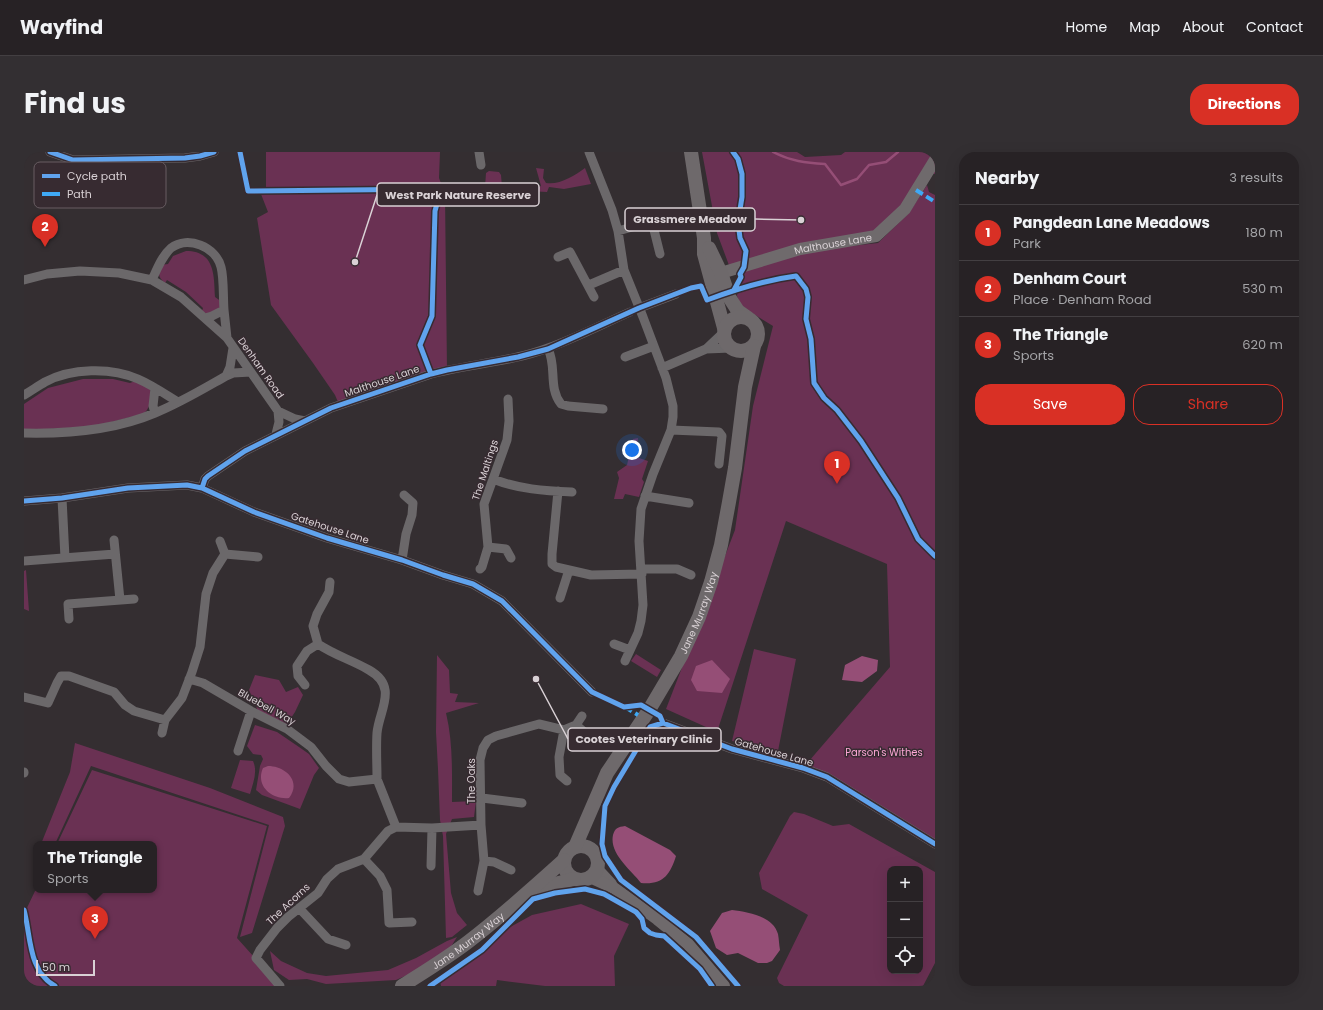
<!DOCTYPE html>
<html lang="en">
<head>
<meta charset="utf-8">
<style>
  body { margin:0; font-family:Poppins,sans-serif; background:#332f32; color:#f1f3f6 }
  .controls { position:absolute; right:12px; bottom:12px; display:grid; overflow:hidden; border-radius:8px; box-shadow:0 4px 16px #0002 }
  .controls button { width:36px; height:36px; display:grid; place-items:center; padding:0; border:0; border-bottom:1px solid #433f42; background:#272225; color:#f1f3f6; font:20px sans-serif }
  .scale { position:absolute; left:12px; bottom:10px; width:59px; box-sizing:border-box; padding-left:4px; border:2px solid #d9d1d5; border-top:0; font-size:11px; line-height:14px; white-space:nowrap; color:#d9d1d5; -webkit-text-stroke:3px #372b31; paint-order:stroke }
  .you { position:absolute; left:608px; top:298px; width:14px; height:14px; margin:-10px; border:3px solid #fff; border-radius:50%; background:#1a73e8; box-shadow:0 0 0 6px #1a73e833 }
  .badge { display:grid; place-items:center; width:26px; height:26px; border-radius:50%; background:#d93025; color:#fff; font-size:13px; font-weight:700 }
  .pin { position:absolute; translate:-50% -33px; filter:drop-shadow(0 1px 2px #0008) }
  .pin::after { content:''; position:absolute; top:21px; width:14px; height:12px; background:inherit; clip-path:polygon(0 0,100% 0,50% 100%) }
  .popup { position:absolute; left:9px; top:689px; width:124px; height:52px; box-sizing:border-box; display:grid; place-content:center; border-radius:8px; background:#272225; filter:drop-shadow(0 1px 3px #0005); font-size:13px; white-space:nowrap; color:#a4a4a7 }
  .popup b { font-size:15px; color:#f1f3f6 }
  .popup::after { content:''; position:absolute; left:50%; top:100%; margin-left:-8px; border:8px solid transparent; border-top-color:#272225 }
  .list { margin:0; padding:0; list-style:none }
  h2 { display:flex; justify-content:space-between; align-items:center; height:52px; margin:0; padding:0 16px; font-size:17px }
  h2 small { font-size:13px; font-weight:400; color:#a4a4a7 }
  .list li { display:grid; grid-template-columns:26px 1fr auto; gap:12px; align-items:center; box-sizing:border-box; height:56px; padding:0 16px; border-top:1px solid #433f42 }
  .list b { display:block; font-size:15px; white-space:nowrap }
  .list p { margin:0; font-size:13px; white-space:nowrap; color:#a4a4a7 }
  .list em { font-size:13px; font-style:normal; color:#a4a4a7 }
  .actions { display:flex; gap:8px; padding:12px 16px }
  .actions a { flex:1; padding:9px 0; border:1px solid #d93025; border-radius:16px; text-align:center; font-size:14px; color:#d93025 }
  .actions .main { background:#d93025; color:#fff }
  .icon { flex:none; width:22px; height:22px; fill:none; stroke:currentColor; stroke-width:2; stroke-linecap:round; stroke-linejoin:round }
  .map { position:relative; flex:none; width:911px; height:834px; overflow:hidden; border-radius:16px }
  header { display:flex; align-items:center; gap:24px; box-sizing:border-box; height:56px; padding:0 20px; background:#272225; border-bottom:1px solid #433f42 }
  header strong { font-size:19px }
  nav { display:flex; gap:22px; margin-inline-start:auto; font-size:14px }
  .intro { display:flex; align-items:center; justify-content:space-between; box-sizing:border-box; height:96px; padding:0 24px }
  h1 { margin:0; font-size:28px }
  .button { padding:10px 18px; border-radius:16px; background:#d93025; color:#fff; font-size:14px; font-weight:700 }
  main { display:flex; gap:24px; padding:0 24px }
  aside { flex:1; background:#272225; border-radius:16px; box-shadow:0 4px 16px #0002 }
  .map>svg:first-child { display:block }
  .green { fill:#6a3153; fill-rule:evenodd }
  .water { fill:#954e76 }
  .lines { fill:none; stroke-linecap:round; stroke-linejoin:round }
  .stream { stroke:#954e76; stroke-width:2.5 }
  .street { stroke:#6b686a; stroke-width:9 }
  .secondary { stroke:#6f6a6c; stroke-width:12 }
  .primary { stroke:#6e696b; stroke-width:14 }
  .quiet { stroke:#3fa9f5; stroke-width:4; stroke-dasharray:8 4; stroke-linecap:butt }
  .cycleway-casing { stroke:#372b31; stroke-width:8 }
  .cycleway { stroke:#60a3ed; stroke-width:5 }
  .labels { text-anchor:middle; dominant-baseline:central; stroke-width:3; stroke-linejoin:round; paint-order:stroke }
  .street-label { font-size:10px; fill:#d9d1d5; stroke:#372b31 }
  .park-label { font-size:10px; fill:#fda7d6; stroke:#372b31 }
  .key { fill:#372b31; stroke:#685d62; stroke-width:1 }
  .key-label { font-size:11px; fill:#d9d1d5 }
  .leader { fill:none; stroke:#d9d1d5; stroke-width:1.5 }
  .callout-dot { fill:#d9d1d5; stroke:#372b31; stroke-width:1.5 }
  .callout { fill:#372b31; stroke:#d9d1d5; stroke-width:1.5 }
  .callout-label { font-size:11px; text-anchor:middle; font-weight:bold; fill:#d9d1d5 }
</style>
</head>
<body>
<header>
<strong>Wayfind</strong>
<nav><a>Home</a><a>Map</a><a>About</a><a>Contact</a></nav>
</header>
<div class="intro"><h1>Find us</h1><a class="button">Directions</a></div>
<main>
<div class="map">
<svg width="911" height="834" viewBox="0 0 911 834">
  <rect width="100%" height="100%" fill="#342e31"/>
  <path class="green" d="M242,0H416L415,26L421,42L423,218L314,250L311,243L289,211L247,153L233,66L244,60L235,37L242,35Z
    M678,0H773L781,5L817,3L821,0H911V22L902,19L878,54L850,82L706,116L693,81Z
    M512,16L520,17L519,26L522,31C536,33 550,24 561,16L567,32L540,37L525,35L523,40L504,39L517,34Z
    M465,19L475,20L477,23L478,35H461L462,21Z
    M903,33L905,40L911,43V692L779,616L866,515L863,412L762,369L693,580L642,557L711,378L729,254L749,174L717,154L713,144L715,132L720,127V119L791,98L854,91L885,61Z
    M162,99C191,99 190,123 191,145L198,150L197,156L183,162L178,159L179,156L162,140L143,128L141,131C134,125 134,122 137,113L144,112L149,104Z
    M59,227H89L106,231L111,229L126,237C127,246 127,256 119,262L68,275L0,278V252L24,236Z
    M614,286L612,305L624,309L618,327L620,330L615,345L601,342L599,347H590L595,326L593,320L603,313L609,287Z
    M2,418L5,459L0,457V419Z
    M730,497L772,507L754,599L708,589Z
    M612,502L637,518L633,525L607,509Z
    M413,503L425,518L426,541L434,542L431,550L455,551L422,561C429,590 428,620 428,650L452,649L450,665L428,667L422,682L427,741L433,761L443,773L428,785L422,786L419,684L416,668L414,617L412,580Z
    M231,523L255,528L262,540L274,535L279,543L271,560L263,572L234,559L225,538Z
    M231,573L253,580L275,595L285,602L295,616L290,623L276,657L238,643L232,638L236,614L239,607L237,603L229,602L223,594Z
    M51,591L186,636L259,665L261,674L228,781L216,785L245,673L67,614L31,692H17L46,620Z
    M216,608L229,609C234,620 229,631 226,642L207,636Z
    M68,618L243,674L213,786L256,834H0V762L12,737V738H130V692H33Z
    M770,660L780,662L809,674L825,672L911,720V811L899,834H760L755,831L753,826L784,763L738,737L735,721L766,664ZM866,717H896V819H866Z
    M557,752L605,772L590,804L591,834H521L473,828L472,834H417L415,825L472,783L508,763Z
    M433,785L423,801L395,818L372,828L302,832L283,827L265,828L250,818L246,799L257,809L283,821L302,824L364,818L392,806L423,789Z"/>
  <path class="water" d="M838,504L854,508L853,519L838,530L818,528L821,513Z
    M688,508L706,527L698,541L673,539L667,528L672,514Z
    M244,614C261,614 278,629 265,646C248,648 231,634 239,616Z
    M601,674L646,698L652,704C646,723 639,733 617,731C607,718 585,702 589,683C591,676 594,675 601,674Z
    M708,758C724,760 749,764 754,782C755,787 755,793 756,798L748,809L743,811H734L714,801L703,803L692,796L686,779L698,761Z"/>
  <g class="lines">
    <path class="stream" d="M749,0C766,9 782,11 801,12L817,33L833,27L845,13L862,10L874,0"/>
    <path class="street" d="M26,0L49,8L161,6L176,4L190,0
      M455,0L457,13
      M565,0L588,58L594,79L600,118L619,165L642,226L649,254V265L647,278L629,322L617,357L615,389L619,453L617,469L614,481L601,509
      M628,70L636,102
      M594,79L640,66
      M534,105L546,100L570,145
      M0,128L23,122L56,119L95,121L128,128L157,145L203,186L254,259L271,267L281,269
      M128,128C133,117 138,104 147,96C164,83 192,95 197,115C200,126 199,145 200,158L188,164L181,166
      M565,133L600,118
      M615,156L652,142
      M200,158L203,186
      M524,197C533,214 524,236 537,252L544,254L579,257
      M682,197L700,180
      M601,205L630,194
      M638,216L682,197L707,196
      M202,224L209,221L227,220
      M0,243C7,239 14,234 21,230C47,216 87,215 114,227C128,233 141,242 154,250
      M131,261L129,254L131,236
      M647,278L695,280L698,284L695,312
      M0,281C44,282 91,278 131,261C156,251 179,237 202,224L206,215L209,196
      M252,282L255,270L254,259
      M469,327C494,337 521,339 548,340
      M178,336L181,327L184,324L221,299L307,256L407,222C446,212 487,210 524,196C552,186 579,172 606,160
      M534,339L528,402V412L532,415L567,423L618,422
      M621,344L665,351
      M38,346L41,406
      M0,349L38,346L104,336L163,333L178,336L230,360L303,386L378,408L419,423L449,432L478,449L568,540
      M90,388L96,448
      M196,389L201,402L234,405
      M464,395L482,397L487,406
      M378,408L382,382L388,363L389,351L380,343
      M0,409L91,402
      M456,417L458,415L464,395L460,352L483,288L485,269L484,247
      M617,417H653L667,423
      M536,446L545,418
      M45,467L44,452L110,447
      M294,492C310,503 328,508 345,518C375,535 355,558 353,581C352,596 353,612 353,627
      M590,492L606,498
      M165,527L179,531L227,559L263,577L287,595L302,614L315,627L325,630L353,627L372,675L408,676L457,673
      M281,533L274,524L273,514L283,499L294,492L289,474L293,462L305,440L306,430
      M0,545L24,551L33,531L37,524H45L90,540L101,553L110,559L141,568L158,546L168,520L176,495L182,442L189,421L201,402
      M639,571L708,597L779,616L803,625L911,692
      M552,573L573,591
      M540,578L535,605L536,623L543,629
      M138,581L141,568
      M214,599L227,559
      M0,621V620
      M458,646L498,651
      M340,707L356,724L363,738L365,771L388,770
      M460,709L470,710L487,718
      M407,714L408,676
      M454,739L460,709L457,673L456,608L459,596L464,588L472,584L515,572L540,578L552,573L558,564
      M275,756L304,787L322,793
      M256,834L232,806L236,798L253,776L264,765L294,741L303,727L314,717L340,707L364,679L372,675"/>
    <g class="secondary">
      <path id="s1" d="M697,121L776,97L852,84L881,57L911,8"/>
      <path d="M573,717L587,732"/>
      <path d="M566,725L590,736L633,767L664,792L700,834"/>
    </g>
    <g class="primary">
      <path d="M667,0L680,86V102L700,176"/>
      <path d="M685,96L697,121L705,145L714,159L724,166"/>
      <circle cx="717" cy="182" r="17"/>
      <circle cx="557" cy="711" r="17"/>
      <path id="s2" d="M551,695L583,621L625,558L657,504L675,465L687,430L697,393L705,350L711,316L721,235L730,194"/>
      <path d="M508,738L550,727"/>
      <path id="s3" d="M378,834C400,820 423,806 444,790C478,764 509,736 540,708"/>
    </g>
    <path class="quiet" d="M892,38L911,50
      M601,555L614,563"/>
    <defs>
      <path id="cycleway" d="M26,0L49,8L161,6L176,4L190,0
        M216,0L224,39L417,37L411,59L408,164L396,193L407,222
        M709,0L714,7L718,22V45L714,70L716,86L722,99L720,115L716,122L717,125L710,138
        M178,336L181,327L184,324L221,299L307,256L407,222L423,218L494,205L524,197L615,156L667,136L677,134L683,148C712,137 742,128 772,124L782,137L784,145L782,167L787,187L790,231L800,246L813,258L837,289L874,346L894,387L911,404
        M0,349L38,346L104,336L163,333L178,336L230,360L303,386L378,408L419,423L449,432L478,449L568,540L600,555L617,553L636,564L639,571L708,597L779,616L803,625L911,692
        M639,571L626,575L590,635L581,654L578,692L581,704L597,728L672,785L714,834
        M0,758C7,784 4,819 31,834
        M406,834L458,798L509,747L531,741L561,737L580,742L612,760L618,767L620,776L626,781L632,783L640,784L676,817L688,834"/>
    </defs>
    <use href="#cycleway" class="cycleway-casing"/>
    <use href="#cycleway" class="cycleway"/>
  </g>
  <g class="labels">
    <g class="street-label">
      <text stroke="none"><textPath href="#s1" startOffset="116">Malthouse Lane</textPath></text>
      <text transform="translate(237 216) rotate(55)">Denham Road</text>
      <text transform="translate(358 229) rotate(-19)">Malthouse Lane</text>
      <text transform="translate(461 318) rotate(-72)">The Maltings</text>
      <text transform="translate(306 376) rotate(18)">Gatehouse Lane</text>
      <text stroke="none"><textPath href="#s2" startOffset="266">Jane Murray Way</textPath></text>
      <text transform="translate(243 555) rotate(29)">Bluebell Way</text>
      <text transform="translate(750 600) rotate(16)">Gatehouse Lane</text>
      <text transform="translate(447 629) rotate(-90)">The Oaks</text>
      <text transform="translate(264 752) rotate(-43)">The Acorns</text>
      <text stroke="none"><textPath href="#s3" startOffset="80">Jane Murray Way</textPath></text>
    </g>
    <g class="park-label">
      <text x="860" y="600">Parson's Withes</text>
    </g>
  </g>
  <rect x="10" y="10" width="132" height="46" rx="6" class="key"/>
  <rect x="18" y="22" width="18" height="4" fill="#60a3ed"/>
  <rect x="18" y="40" width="18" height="4" fill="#3fa9f5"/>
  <g class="key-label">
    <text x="43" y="28">Cycle path</text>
    <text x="43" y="46">Path</text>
  </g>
  <path class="leader" d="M331 110L353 43M777 68L731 67M512 527L544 587"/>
  <g class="callout-dot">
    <circle cx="331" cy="110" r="4"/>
    <circle cx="777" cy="68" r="4"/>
    <circle cx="512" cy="527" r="4"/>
  </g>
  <g class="callout">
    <rect x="353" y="31" width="162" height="23" rx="4"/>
    <rect x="601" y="56" width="130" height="23" rx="4"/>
    <rect x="544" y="576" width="153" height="23" rx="4"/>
  </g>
  <g class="callout-label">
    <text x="434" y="47">West Park Nature Reserve</text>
    <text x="666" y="71">Grassmere Meadow</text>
    <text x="620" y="591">Cootes Veterinary Clinic</text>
  </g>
</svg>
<div class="controls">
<button>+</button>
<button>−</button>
<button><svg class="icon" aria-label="locate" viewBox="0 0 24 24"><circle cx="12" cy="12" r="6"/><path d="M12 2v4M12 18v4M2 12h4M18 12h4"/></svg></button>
</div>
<div class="scale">50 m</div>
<div class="you"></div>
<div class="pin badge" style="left:813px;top:332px">1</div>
<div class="pin badge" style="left:21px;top:95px">2</div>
<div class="pin badge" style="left:71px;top:787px">3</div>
<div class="popup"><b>The Triangle</b>Sports</div>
</div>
<aside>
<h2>Nearby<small>3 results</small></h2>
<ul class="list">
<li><span class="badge">1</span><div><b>Pangdean Lane Meadows</b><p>Park</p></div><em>180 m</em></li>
<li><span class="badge">2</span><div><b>Denham Court</b><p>Place · Denham Road</p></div><em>530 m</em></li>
<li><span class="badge">3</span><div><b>The Triangle</b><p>Sports</p></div><em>620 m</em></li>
</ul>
<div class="actions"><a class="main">Save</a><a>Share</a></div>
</aside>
</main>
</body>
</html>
